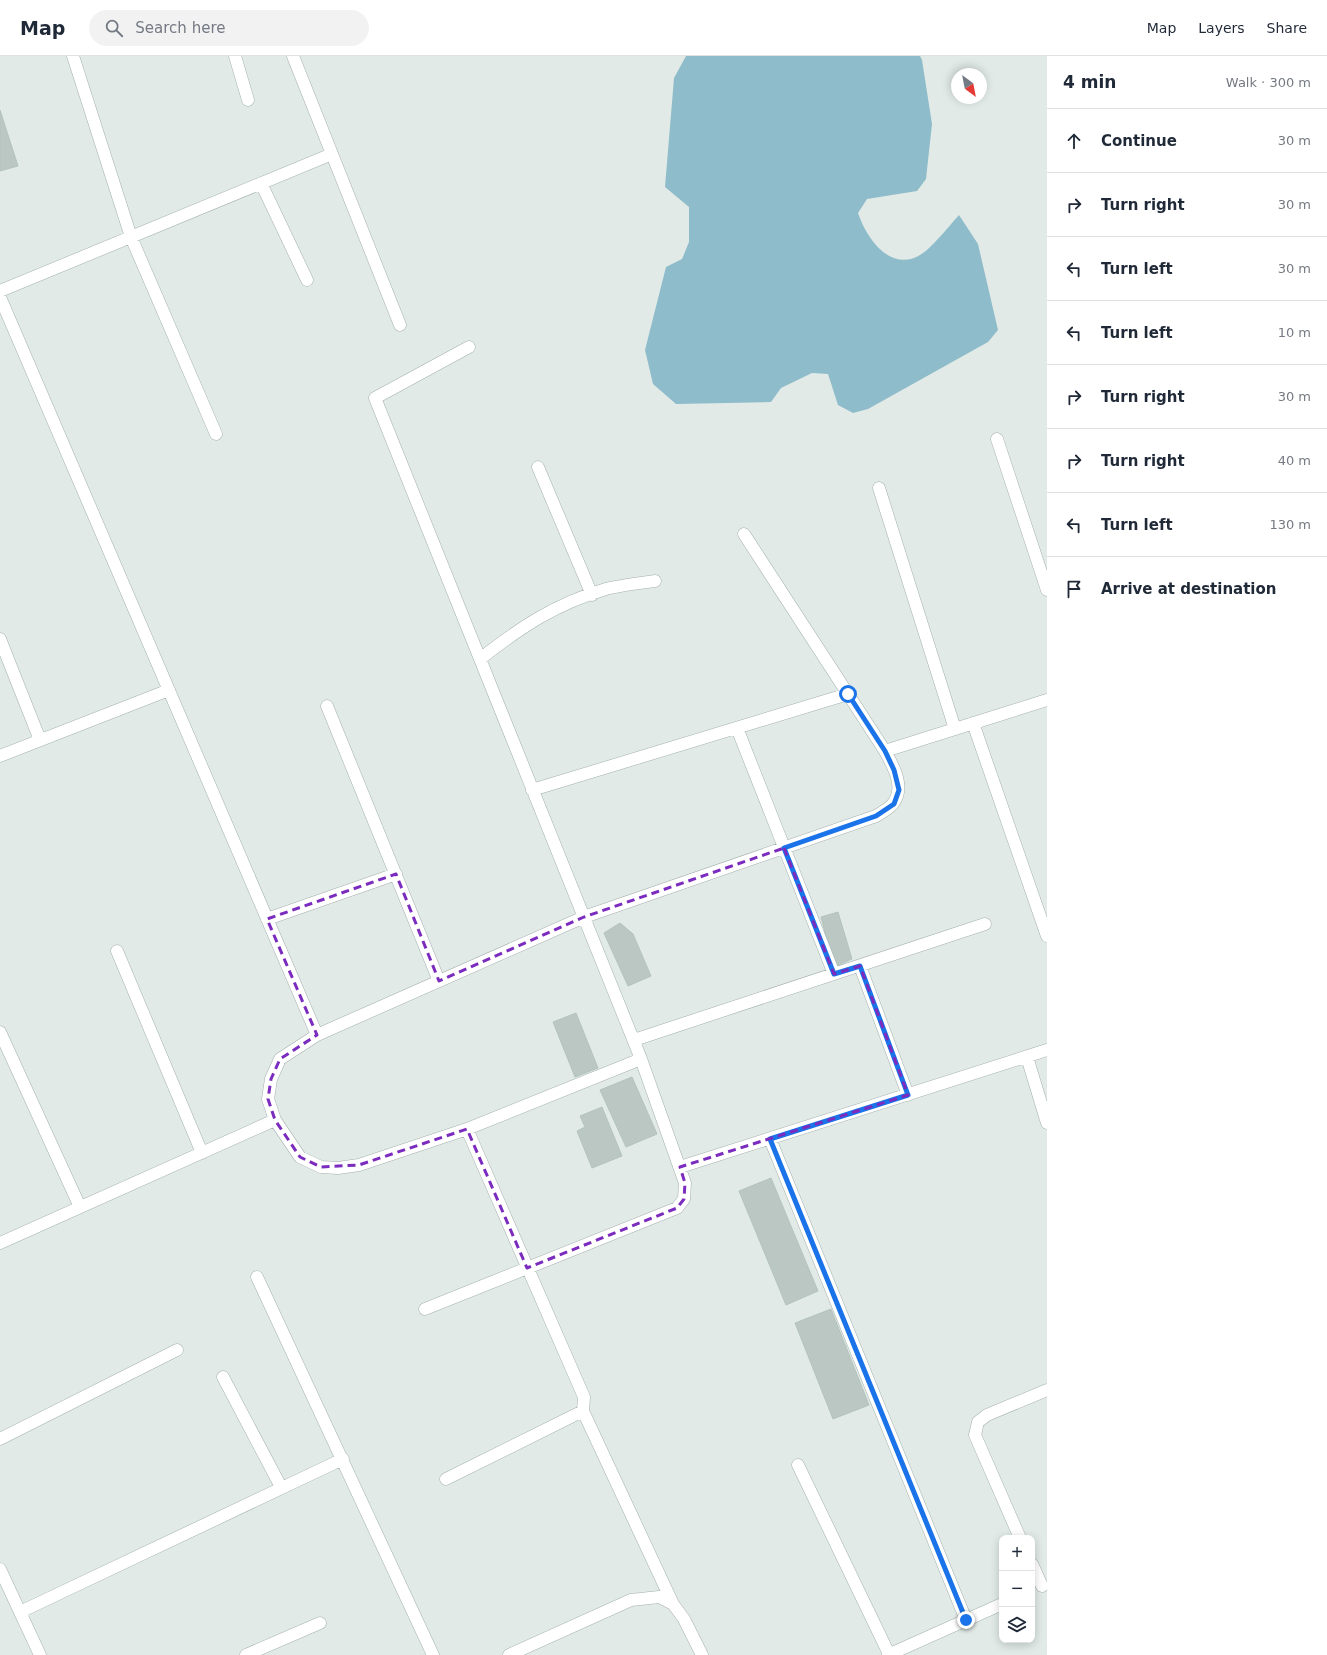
<!DOCTYPE html>
<html lang="en">
<head>
<meta charset="utf-8">
<style>
  body { margin:0; font-family:"DejaVu Sans",sans-serif; background:#f2f2f3; color:#1f2937 }
  .controls { position:absolute; right:12px; bottom:12px; display:grid; overflow:hidden; border-radius:8px; box-shadow:0 2px 10px #0003 }
  .controls button { width:36px; height:36px; display:grid; place-items:center; padding:0; border:0; border-bottom:1px solid #e0e1e3; background:#fff; color:#1f2937; font:20px sans-serif }
  .compass { position:absolute; left:951px; top:12px; width:36px; height:36px; border-radius:50%; background:#fff; box-shadow:0 2px 10px #0003; rotate:148deg }
  .stop { position:absolute; width:12px; height:12px; margin:-9px; border:3px solid #1a73e8; border-radius:50%; background:#fff }
  .stop.end { background:#1a73e8; border-color:#fff; box-shadow:0 1px 4px #0008 }
  .list { margin:0; padding:0; list-style:none }
  h2 { display:flex; justify-content:space-between; align-items:center; height:52px; margin:0; padding:0 16px; font-size:17px }
  h2 small { font-size:13px; font-weight:400; color:#747a83 }
  .list li { display:grid; grid-template-columns:26px 1fr auto; gap:12px; align-items:center; box-sizing:border-box; height:64px; padding:0 16px; border-top:1px solid #e0e1e3 }
  .list b { display:block; font-size:15px; white-space:nowrap }
  .list em { font-size:13px; font-style:normal; color:#747a83 }
  .icon { flex:none; width:22px; height:22px; fill:none; stroke:currentColor; stroke-width:2; stroke-linecap:round; stroke-linejoin:round }
  .map { position:relative; flex:none; width:1047px; height:1599px; overflow:hidden }
  header { display:flex; align-items:center; gap:24px; box-sizing:border-box; height:56px; padding:0 20px; background:#fff; border-bottom:1px solid #e0e1e3 }
  header strong { font-size:19px }
  nav { display:flex; gap:22px; margin-inline-start:auto; font-size:14px }
  .search { width:280px; height:36px; background:#f2f2f3; display:flex; align-items:center; gap:10px; box-sizing:border-box; padding:0 14px; border-radius:22px; color:#747a83; font-size:15px }
  main { display:flex }
  aside { flex:1; background:#fff }
  .map>svg:first-child { display:block }
  .water { fill:#8fbcca }
  .building { fill:#bac7c3; stroke:#b4c3be }
  .lines { fill:none; stroke-linecap:round; stroke-linejoin:round }
  .minor-casing { stroke:#a4b1ae; stroke-width:13 }
  .minor { stroke:#fff; stroke-width:12 }
  .route { stroke:#1a73e8; stroke-width:5 }
  .marked { fill:none; stroke:#7b2cbf; stroke-width:3; stroke-dasharray:8 5; stroke-linejoin:round }
</style>
</head>
<body>
<header>
<strong>Map</strong>
<div class="search"><svg class="icon" aria-label="search" viewBox="0 0 24 24"><circle cx="10" cy="10" r="6"/><path d="M15 15l6 6"/></svg>Search here</div>
<nav><a>Map</a><a>Layers</a><a>Share</a></nav>
</header>
<main>
<div class="map">
<svg width="1047" height="1599" viewBox="0 0 1047 1599">
  <rect width="100%" height="100%" fill="#e1eae7"/>
  <path class="water" d="M686,0H920L922,4L932,68L926,123L917,135L867,143L858,157C866,181 890,217 920,199C930,194 951,168 959,159L978,188L998,274L988,286L868,353L853,357L838,349L828,318L812,317L781,332L771,346L676,348L653,328L645,294L666,211L682,203L689,186V151L665,131L674,22Z"/>
  <path class="building" d="M0,54L18,110L0,115Z
    M838,856L852,903L834,911L821,861Z
    M620,867L633,878L651,920L628,930L604,877Z
    M576,957L598,1012L575,1021L553,966Z
    M632,1021L657,1078L626,1091L600,1034Z
    M602,1051L622,1100L592,1112L577,1075L585,1071L580,1060Z
    M771,1122L818,1235L786,1249L739,1135Z
    M831,1253L869,1349L833,1363L795,1267Z"/>
  <g class="lines">
    <defs>
      <path id="minor" d="M73,0L131,181L216,378
        M235,0L248,44
        M293,0L400,269
        M261,127L307,224
        M0,235L332,98
        M0,241L317,979
        M997,383L1047,534
        M538,411L592,539
        M879,432L955,673
        M0,583L40,684
        M480,603C521,571 555,548 606,533C622,529 639,527 655,525
        M327,650L439,925
        M973,667L1047,880
        M737,672L834,918
        M885,695L1047,644
        M0,700L169,634
        M532,734L848,638
        M267,863L396,818
        M117,895L202,1097
        M860,910L908,1039
        M0,976L80,1151
        M634,984L985,868
        M1027,1001L1047,1067
        M641,1003L467,1073L359,1109L338,1112L321,1111L300,1101L275,1064L268,1043L271,1023L280,1003L317,979L584,861L876,760C882,756 891,752 894,746C905,730 893,710 885,695L744,478
        M770,1083L966,1564
        M680,1111L1047,994
        M0,1187L275,1064
        M257,1221L433,1599
        M425,1253L677,1152L684,1143L685,1127L641,1003L375,342L469,291
        M223,1321L281,1431
        M583,1355L673,1548
        M0,1383L177,1294
        M798,1409L889,1598
        M446,1423L583,1355L584,1341L467,1073
        M1020,1482L975,1379L978,1366L987,1359L1047,1334
        M1032,1508L1042,1530
        M0,1513L40,1599
        M20,1556L343,1403
        M246,1599L320,1567
        M509,1599L631,1544L659,1541L673,1548L684,1563L702,1599
        M888,1599L1002,1548"/>
    </defs>
    <use href="#minor" class="minor-casing"/>
    <use href="#minor" class="minor"/>
  </g>
  <g class="lines">
    <path class="route" d="M848,638L885,695L894,714L899,734L894,748L876,760L784,792L834,918L860,910L908,1039L770,1083L966,1564"/>
  </g>
  <path class="marked" d="M784,792L834,918L860,910L908,1039L680,1111L685,1127L684,1143L677,1152L527,1212L467,1073L359,1109L321,1111L300,1101L275,1064L268,1043L271,1023L280,1003L317,979L267,863L396,818L439,925L584,861Z"/>
</svg>
<div class="controls">
<button>+</button>
<button>−</button>
<button><svg class="icon" aria-label="layers" viewBox="0 0 24 24"><path d="M12 4l9 5-9 5-9-5zM3 14l9 5 9-5"/></svg></button>
</div>
<svg class="compass" viewBox="-18 -18 36 36"><path d="M0-13l5 13h-10z" fill="#e53935"/><path d="M0 13l5-13h-10z" fill="#747a83"/></svg>
<div class="stop" style="left:848px;top:638px"></div>
<div class="stop end" style="left:966px;top:1564px"></div>
</div>
<aside>
<h2>4 min<small>Walk · 300 m</small></h2>
<ul class="list">
<li><svg class="icon" aria-label="ahead" viewBox="0 0 24 24"><path d="M12 20V5M6 11l6-6 6 6"/></svg><div><b>Continue</b></div><em>30 m</em></li>
<li><svg class="icon" aria-label="right" viewBox="0 0 24 24"><path d="M7 20v-9h11M14 6l5 5-5 5"/></svg><div><b>Turn right</b></div><em>30 m</em></li>
<li><svg class="icon" aria-label="left" viewBox="0 0 24 24"><path d="M17 20v-9H6M10 6l-5 5 5 5"/></svg><div><b>Turn left</b></div><em>30 m</em></li>
<li><svg class="icon" aria-label="left" viewBox="0 0 24 24"><path d="M17 20v-9H6M10 6l-5 5 5 5"/></svg><div><b>Turn left</b></div><em>10 m</em></li>
<li><svg class="icon" aria-label="right" viewBox="0 0 24 24"><path d="M7 20v-9h11M14 6l5 5-5 5"/></svg><div><b>Turn right</b></div><em>30 m</em></li>
<li><svg class="icon" aria-label="right" viewBox="0 0 24 24"><path d="M7 20v-9h11M14 6l5 5-5 5"/></svg><div><b>Turn right</b></div><em>40 m</em></li>
<li><svg class="icon" aria-label="left" viewBox="0 0 24 24"><path d="M17 20v-9H6M10 6l-5 5 5 5"/></svg><div><b>Turn left</b></div><em>130 m</em></li>
<li><svg class="icon" aria-label="arrive" viewBox="0 0 24 24"><path d="M6 21V4h12l-3 4 3 4H6"/></svg><div><b>Arrive at destination</b></div></li>
</ul>
</aside>
</main>
</body>
</html>
